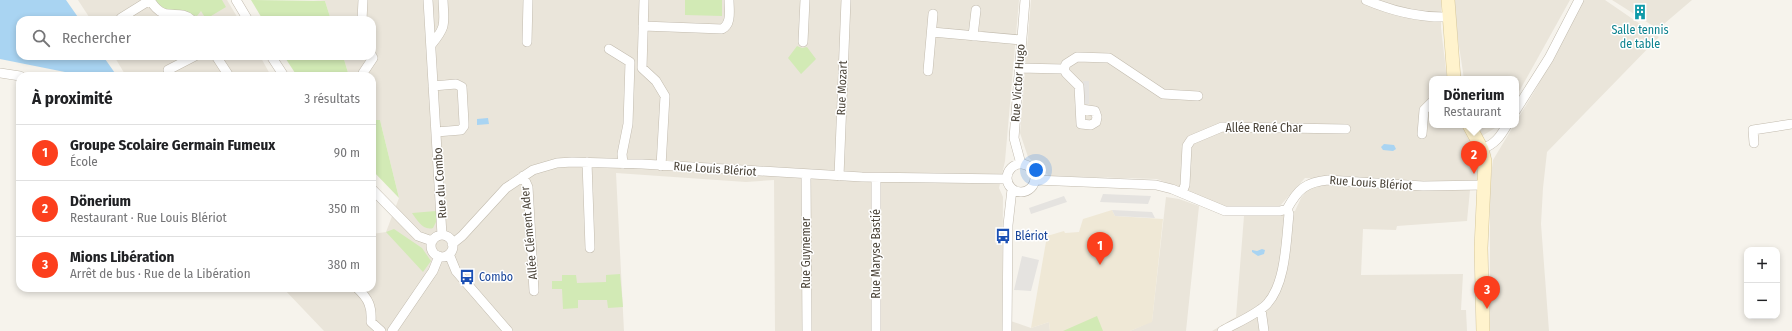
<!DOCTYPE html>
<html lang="fr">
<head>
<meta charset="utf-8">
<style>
  body { margin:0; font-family:"Fira Sans Condensed",sans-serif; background:#f2f2f2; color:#202124 }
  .controls { position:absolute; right:12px; bottom:12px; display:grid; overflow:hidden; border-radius:8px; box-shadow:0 2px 6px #0003 }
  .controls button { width:36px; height:36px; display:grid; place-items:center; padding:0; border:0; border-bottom:1px solid #e0e0e0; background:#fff; color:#202124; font:20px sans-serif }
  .you { position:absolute; left:1036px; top:170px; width:14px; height:14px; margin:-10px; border:3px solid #fff; border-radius:50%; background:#1a73e8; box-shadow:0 0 0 6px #1a73e833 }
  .badge { display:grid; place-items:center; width:26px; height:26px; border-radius:50%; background:#fc3f1d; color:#fff; font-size:13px; font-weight:700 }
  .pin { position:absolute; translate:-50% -33px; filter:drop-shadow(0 1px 2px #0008) }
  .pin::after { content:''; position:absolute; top:21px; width:14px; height:12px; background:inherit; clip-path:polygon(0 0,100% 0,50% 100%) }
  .popup { position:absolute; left:1429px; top:76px; width:90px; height:52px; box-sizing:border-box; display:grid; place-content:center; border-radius:8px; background:#fff; filter:drop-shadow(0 1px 3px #0005); font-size:13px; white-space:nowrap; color:#757577 }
  .popup b { font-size:15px; color:#202124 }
  .popup::after { content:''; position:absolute; left:50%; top:100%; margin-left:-8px; border:8px solid transparent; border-top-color:#fff }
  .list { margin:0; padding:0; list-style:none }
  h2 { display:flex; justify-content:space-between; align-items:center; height:52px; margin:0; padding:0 16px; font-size:17px }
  h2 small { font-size:13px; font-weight:400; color:#757577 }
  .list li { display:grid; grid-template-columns:26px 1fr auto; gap:12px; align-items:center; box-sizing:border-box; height:56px; padding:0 16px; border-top:1px solid #e0e0e0 }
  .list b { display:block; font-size:15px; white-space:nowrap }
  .list p { margin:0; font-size:13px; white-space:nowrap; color:#757577 }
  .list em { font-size:13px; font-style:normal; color:#757577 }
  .icon { flex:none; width:22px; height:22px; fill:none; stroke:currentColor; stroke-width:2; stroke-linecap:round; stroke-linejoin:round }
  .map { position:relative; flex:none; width:1792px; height:331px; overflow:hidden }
  .search { position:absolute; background:#fff; box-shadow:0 2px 6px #0003; left:16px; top:16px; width:360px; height:44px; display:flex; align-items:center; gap:10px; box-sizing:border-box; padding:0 14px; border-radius:12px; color:#757577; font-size:15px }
  .panel { position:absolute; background:#fff; box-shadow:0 2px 6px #0003; left:16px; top:72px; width:360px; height:220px; border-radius:12px }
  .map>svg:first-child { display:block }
  .residential { fill:#eae5da }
  .education { fill:#efe8d6 }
  .green { fill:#d2eab5 }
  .parking { fill:#e5e3e0 }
  .water { fill:#a9d4f2 }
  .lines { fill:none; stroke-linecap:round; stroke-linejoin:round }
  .minor-casing { stroke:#c2bbae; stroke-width:10 }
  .secondary-casing { stroke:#d6c79b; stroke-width:14 }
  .minor { stroke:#fff; stroke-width:9 }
  .secondary { stroke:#fff3cd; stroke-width:13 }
  .labels { text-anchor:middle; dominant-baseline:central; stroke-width:3; stroke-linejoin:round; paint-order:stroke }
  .culture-label { font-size:12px; fill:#0d838f; stroke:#fff }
  .street-label { font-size:12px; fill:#4b4439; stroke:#fff }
  .transit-label { font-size:12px; fill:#164399; stroke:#fff; text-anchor:start }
</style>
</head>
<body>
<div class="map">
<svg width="1792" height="331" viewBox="0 0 1792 331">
  <rect width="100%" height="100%" fill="#f6f3ec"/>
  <path class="residential" d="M78,0H227L239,20H91Z
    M313,0H1019L1005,161L999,188L1003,197L1002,318L1031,328L1049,322L1050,331H775L774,180L746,182L616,173L624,331H324L283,288H372V234L386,232L399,198L380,120H372V76H349L343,56H372V20H331L325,1Z
    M1031,0H1441V28L1447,79H1432V125H1464L1476,152L1479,181L1393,182L1305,178L1279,207L1224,206L1157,179L1049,176L1028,157L1020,133Z
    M1452,0H1570L1516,97V79H1464Z
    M1583,0H1605L1659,37L1547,152L1543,188L1541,224L1549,331H1490V183L1493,160L1514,125H1516V122L1537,87Z
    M1612,0H1692L1658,29Z
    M114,56H260L271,76H126Z
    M1478,125H1500L1482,136Z
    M1329,184L1470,190L1467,221L1397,226L1396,230L1363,229L1361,275L1463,274L1461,310H1466L1467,331H1212L1236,317L1244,216L1295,211L1301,198L1309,188Z
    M1166,197L1179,199L1199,206L1186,331H1130L1152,321Z"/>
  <path class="education" d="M1112,210L1115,216L1163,219L1152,322L1130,331H1050L1049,322L1031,328L1047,236L1064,231L1065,233L1079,232L1083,219Z"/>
  <path class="green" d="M156,0H222L226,7L206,19L201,11L197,16L165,11L155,2Z
    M251,0L325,1L331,20H263Z
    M685,0H722V16L685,15Z
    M797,46L802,48L807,47L816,59L801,74L788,58Z
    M284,56H343L349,76H297Z
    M372,120H380L399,198L372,170Z
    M436,211L437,220L433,228C423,231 417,220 412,213Z
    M394,229L422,248L431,261L423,272L386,232Z
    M620,274L623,307L608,308L607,300H578V308L563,309L562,289H552V281H562V275H576L577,283L606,282V275Z
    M1097,316L1103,331H1063Z"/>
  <path class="parking" d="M1083,81H1089V104H1082Z
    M1103,194L1151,196L1148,204L1100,202Z
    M1064,196L1067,202L1031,214L1029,208Z
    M1112,210L1152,212L1155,218L1115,216Z
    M1022,256L1039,260L1031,291L1014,290Z"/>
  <path class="water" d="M0,0H66L80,20H20V56H103L117,76H85L0,59Z
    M488,118L489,124L477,125V119Z
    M1384,144L1394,145L1396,149L1393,151L1383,150L1381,147Z
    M1262,249L1265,250L1264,254L1258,256L1252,252V250L1257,251Z"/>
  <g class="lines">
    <defs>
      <path id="minor" d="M150,0C165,25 178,7 192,20
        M236,0L248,20
        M428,0L442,235
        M644,0L642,68L656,81L665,96L661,166
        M1366,0C1392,11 1420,18 1449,17
        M121,18L150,0
        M362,20L363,0
        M643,26L722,29C732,24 729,10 729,0
        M932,32L1022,40
        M973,36L976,10
        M527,42L528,0
        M803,42L805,0
        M431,45C447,26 444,24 443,0
        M609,49L630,62L628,124L622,154L623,164
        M216,56L229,76
        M271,56L284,76
        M1019,68L1064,69
        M168,70L195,56
        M928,71L933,14
        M0,73L20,76
        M363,73L373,58L372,56
        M433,86L456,84L462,87L464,123V126L461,130L436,132
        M1081,109L1095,111L1097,117L1096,122L1091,125L1081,124L1079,86L1066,73L1064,69L1066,64L1077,57L1109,58L1163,94L1198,96
        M1516,110L1549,58L1579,0
        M1422,134L1424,110L1432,102
        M1754,143L1753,130L1792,124
        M1482,149C1495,144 1500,137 1507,125
        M587,162L590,248
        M1021,164L1014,138L1025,0
        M1007 178a14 14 0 1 1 28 0a14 14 0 1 1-28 0Z
        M806,174L807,331
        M523,176L528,187L534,291
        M839,176L846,0
        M876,178V331
        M1035,180L1156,185L1172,189L1225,211H1280L1287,209C1298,189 1306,182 1328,180L1423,186L1485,185
        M372,189L418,236L432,241
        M1182,193L1185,185L1187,146L1191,140L1222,127L1346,129
        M431 246a11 11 0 1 1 22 0a11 11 0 1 1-22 0Z
        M452,244L462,236L506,188L533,170L557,163L572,162L642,164L862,177L1007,179
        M449,254L456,271L508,331
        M357,288C369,299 372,307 371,322L381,331
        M1261,309L1264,331
        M392,331L433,271L439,256
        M1007,331L1008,225L1012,189
        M1222,331C1236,323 1256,315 1267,304C1286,283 1286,241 1289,214L1287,209"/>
      <path id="secondary" d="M1448,0L1454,79
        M1469,125L1482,149L1485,161L1481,248L1483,331"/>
    </defs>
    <use href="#minor" class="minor-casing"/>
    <use href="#secondary" class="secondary-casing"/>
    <use href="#minor" class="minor"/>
    <use href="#secondary" class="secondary"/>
  </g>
  <defs>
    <symbol id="building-bare" viewBox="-9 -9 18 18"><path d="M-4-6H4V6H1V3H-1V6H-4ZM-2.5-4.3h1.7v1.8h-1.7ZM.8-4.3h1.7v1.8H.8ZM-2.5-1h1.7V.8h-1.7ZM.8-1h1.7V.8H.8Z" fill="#0f9aa8" stroke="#fff" stroke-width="2.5" paint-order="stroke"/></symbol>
    <symbol id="bus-bare" viewBox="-9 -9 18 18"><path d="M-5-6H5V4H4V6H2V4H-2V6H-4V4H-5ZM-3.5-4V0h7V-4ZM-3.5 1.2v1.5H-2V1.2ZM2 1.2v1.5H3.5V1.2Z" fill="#1a4fb4" stroke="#fff" stroke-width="2.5" paint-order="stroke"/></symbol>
  </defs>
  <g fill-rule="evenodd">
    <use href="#building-bare" x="1629" y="1" width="22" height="22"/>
    <use href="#bus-bare" x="992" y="225" width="22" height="22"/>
    <use href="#bus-bare" x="456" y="266" width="22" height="22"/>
  </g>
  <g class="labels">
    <g class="culture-label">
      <text x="1640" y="30">Salle tennis<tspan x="1640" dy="14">de table</tspan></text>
    </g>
    <g class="street-label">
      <text transform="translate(1018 83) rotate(-86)">Rue Victor Hugo</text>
      <text transform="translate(842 88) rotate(-88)">Rue Mozart</text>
      <text x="1264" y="128">Allée René Char</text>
      <text transform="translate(715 169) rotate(4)">Rue Louis Blériot</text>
      <text transform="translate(440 183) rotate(-94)">Rue du Combo</text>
      <text transform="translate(1371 183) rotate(4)">Rue Louis Blériot</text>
      <text transform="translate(529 233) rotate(-95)">Allée Clément Ader</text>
      <text transform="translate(806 253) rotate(-90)">Rue Guynemer</text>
      <text transform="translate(876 254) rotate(-90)">Rue Maryse Bastié</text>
    </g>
    <g class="transit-label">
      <text x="1015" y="236">Blériot</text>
      <text x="479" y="277">Combo</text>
    </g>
  </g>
</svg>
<div class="controls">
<button>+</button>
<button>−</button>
</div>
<div class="you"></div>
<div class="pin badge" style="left:1100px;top:265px">1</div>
<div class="pin badge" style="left:1474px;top:174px">2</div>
<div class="popup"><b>Dönerium</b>Restaurant</div>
<div class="pin badge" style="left:1487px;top:309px">3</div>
<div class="search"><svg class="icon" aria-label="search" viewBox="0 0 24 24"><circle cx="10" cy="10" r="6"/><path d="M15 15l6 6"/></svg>Rechercher</div>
<section class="panel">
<h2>À proximité<small>3 résultats</small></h2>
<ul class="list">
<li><span class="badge">1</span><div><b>Groupe Scolaire Germain Fumeux</b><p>École</p></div><em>90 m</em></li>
<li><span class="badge">2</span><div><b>Dönerium</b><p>Restaurant · Rue Louis Blériot</p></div><em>350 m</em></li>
<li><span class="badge">3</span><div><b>Mions Libération</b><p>Arrêt de bus · Rue de la Libération</p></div><em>380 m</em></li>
</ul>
</section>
</div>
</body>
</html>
